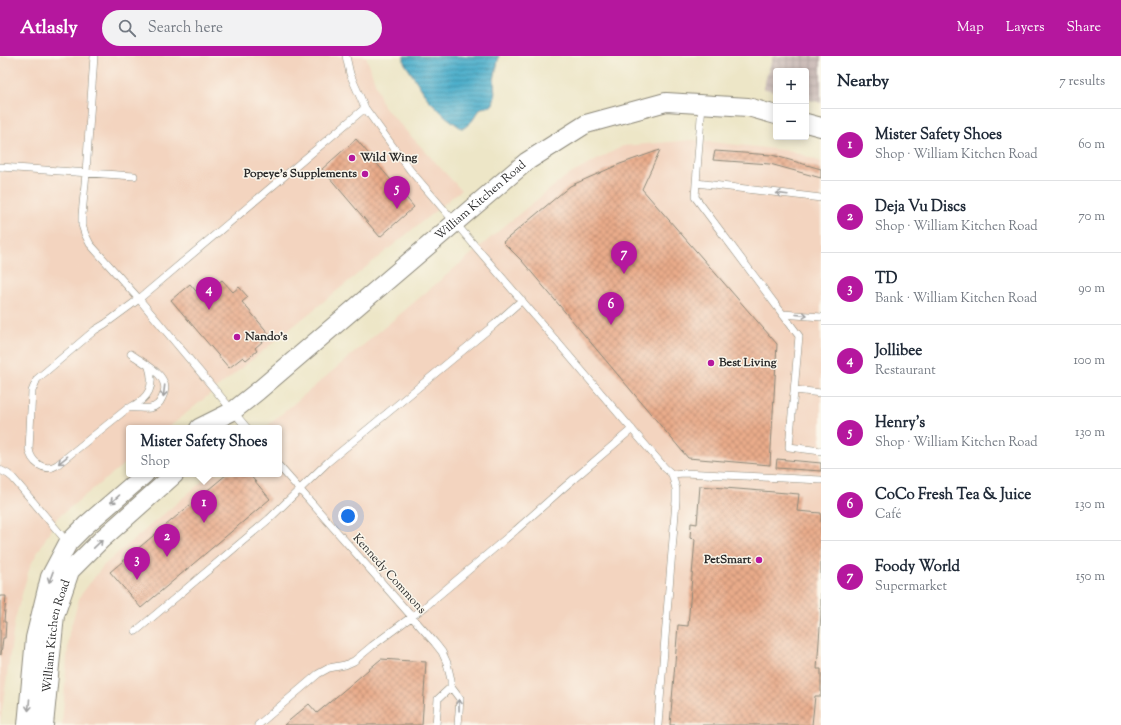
<!DOCTYPE html>
<html lang="en">
<head>
<meta charset="utf-8">
<style>
  body { margin:0; font-family:"Sorts Mill Goudy",serif; background:#f2f2f3; color:#1f2937 }
  .controls { position:absolute; right:12px; top:12px; display:grid; overflow:hidden; border-radius:4px; box-shadow:0 2px 10px #0003 }
  .controls button { width:36px; height:36px; display:grid; place-items:center; padding:0; border:0; border-bottom:1px solid #e0e1e3; background:#fff; color:#1f2937; font:20px sans-serif }
  .you { position:absolute; left:348px; top:460px; width:14px; height:14px; margin:-10px; border:3px solid #fff; border-radius:50%; background:#1a73e8; box-shadow:0 0 0 6px #1a73e833 }
  .badge { display:grid; place-items:center; width:26px; height:26px; border-radius:50%; background:#b5179e; color:#fff; font-size:13px; font-weight:700 }
  .pin { position:absolute; translate:-50% -33px; filter:drop-shadow(0 1px 2px #0008) }
  .pin::after { content:''; position:absolute; top:21px; width:14px; height:12px; background:inherit; clip-path:polygon(0 0,100% 0,50% 100%) }
  .popup { position:absolute; left:126px; top:369px; width:156px; height:52px; box-sizing:border-box; display:grid; place-content:center; border-radius:4px; background:#fff; filter:drop-shadow(0 1px 3px #0005); font-size:13px; white-space:nowrap; color:#747a83 }
  .popup b { font-size:15px; color:#1f2937 }
  .popup::after { content:''; position:absolute; left:50%; top:100%; margin-left:-8px; border:8px solid transparent; border-top-color:#fff }
  .list { margin:0; padding:0; list-style:none }
  h2 { display:flex; justify-content:space-between; align-items:center; height:52px; margin:0; padding:0 16px; font-size:17px }
  h2 small { font-size:13px; font-weight:400; color:#747a83 }
  .list li { display:grid; grid-template-columns:26px 1fr auto; gap:12px; align-items:center; box-sizing:border-box; height:72px; padding:0 16px; border-top:1px solid #e0e1e3 }
  .list b { display:block; font-size:15px; white-space:nowrap }
  .list p { margin:0; font-size:13px; white-space:nowrap; color:#747a83 }
  .list em { font-size:13px; font-style:normal; color:#747a83 }
  .icon { flex:none; width:22px; height:22px; fill:none; stroke:currentColor; stroke-width:2; stroke-linecap:round; stroke-linejoin:round }
  .map { position:relative; flex:none; width:821px; height:669px; overflow:hidden }
  header { display:flex; align-items:center; gap:24px; box-sizing:border-box; height:56px; padding:0 20px; background:#b5179e; color:#fff }
  header strong { font-size:19px }
  nav { display:flex; gap:22px; margin-inline-start:auto; font-size:14px }
  .search { width:280px; height:36px; background:#f2f2f3; display:flex; align-items:center; gap:10px; box-sizing:border-box; padding:0 14px; border-radius:22px; color:#747a83; font-size:15px }
  main { display:flex }
  aside { flex:1; background:#fff }
  .map>svg:first-child { display:block }
  .built { fill:#f3d4bf }
  .industrial { fill:url(#industrial-grid) }
  .water { fill:url(#water-rules); stroke:#3c6c7b }
  .building { fill:url(#building-cross-hatch) }
  .lines { fill:none; stroke-linecap:round; stroke-linejoin:round }
  .service-casing { stroke:#8c8879; stroke-width:8 }
  .tertiary-casing { stroke:#8c8879; stroke-width:20 }
  .service { stroke:#fff; stroke-width:7 }
  .tertiary { stroke:#fff; stroke-width:18 }
  .oneway { stroke:#a0a0a0 }
  .poi-dot { fill:#b5179e; stroke:#fbf7ec; stroke-width:1.5 }
  .labels { text-anchor:middle; dominant-baseline:central; stroke-width:3; stroke-linejoin:round; paint-order:stroke }
  .poi-label { font-size:12px; font-weight:bold; fill:#2b2b2b; stroke:#fbf7ec; text-anchor:start }
  .street-label { font-size:12px; fill:#2b2b2b; stroke:#fbf7ec }
</style>
</head>
<body>
<header>
<strong>Atlasly</strong>
<div class="search"><svg class="icon" aria-label="search" viewBox="0 0 24 24"><circle cx="10" cy="10" r="6"/><path d="M15 15l6 6"/></svg>Search here</div>
<nav><a>Map</a><a>Layers</a><a>Share</a></nav>
</header>
<main>
<div class="map">
<svg width="821" height="669" viewBox="0 0 821 669">
  <defs>
    <pattern id="industrial-grid" width="8" height="8" patternUnits="userSpaceOnUse"><rect width="8" height="8" fill="#cfc0bb"/><path d="M0 4h8M4 0v8" fill="none" stroke="#b2a5a1"/></pattern>
    <pattern id="water-rules" width="6" height="5" patternUnits="userSpaceOnUse"><rect width="6" height="5" fill="#4caecb"/><path d="M0 2.5h6" fill="none" stroke="#3f8ea5"/></pattern>
    <pattern id="building-cross-hatch" width="8" height="8" patternUnits="userSpaceOnUse"><rect width="8" height="8" fill="#e9ab8a"/><path d="M0 0l8 8M0 8l8-8" fill="none" stroke="#bd8b71"/></pattern>
  </defs>
  <rect width="100%" height="100%" fill="#fbf7ec"/>
  <filter id="ink" filterUnits="userSpaceOnUse"><feTurbulence type="fractalNoise" baseFrequency=".025" numOctaves="2"/><feDisplacementMap in="SourceGraphic" scale="8" xChannelSelector="R" yChannelSelector="G"/><feConvolveMatrix kernelMatrix="1 2 1 2 8 2 1 2 1" color-interpolation-filters="sRGB"/></filter>
  <filter id="wash" filterUnits="userSpaceOnUse"><feTurbulence type="fractalNoise" baseFrequency=".012" numOctaves="4" result="noise"/><feDisplacementMap in="SourceGraphic" scale="16" xChannelSelector="R" yChannelSelector="G"/><feGaussianBlur stdDeviation="0.9" result="paint"/><feColorMatrix in="noise" values="0 0 0 0 0 0 0 0 0 0 0 0 0 0 0 0 0 1.4 0 .05"/><feComposite in="paint" operator="in"/></filter>
  <g filter="url(#wash)">
    <rect width="100%" height="100%" fill="#ede6c7"/>
    <path class="built" d="M0,0H366L383,50L461,134L168,372H129V404L57,462L30,510L15,563L0,669Z
      M693,84L792,95L821,106V669H62L69,577L80,540L104,509L211,418H279V372H265L513,163L565,121L623,90Z"/>
    <path class="industrial" d="M773,0H821V47L806,43V15H776V36L763,32Z"/>
    <path class="water" d="M404,0H499L494,24L495,40L493,48L491,50L481,52L472,65L464,72H461L445,60L428,43L404,6Z"/>
    <g id="blocks">
      <path class="building" d="M356,83L414,151L380,181L322,113Z
        M660,94L642,133L777,288L770,409L688,402L522,205L503,186L570,130L620,108Z
        M715,95L772,99L821,113V122L770,108L713,104Z
        M222,224L233,236L239,231L248,241L242,246L270,279L255,292L257,295L246,304L243,301L229,312L171,244L190,228L201,241Z
        M777,403L821,407V415L776,412Z
        M227,418H249L270,443L141,552L110,516Z
        M700,430L799,438L797,455L821,457V558L817,613H821V640H815L812,669H670L678,569L688,570L695,483L690,482L691,467L697,468Z
        M0,540H6L4,566H6L5,582H3L1,599L0,598Z
        M381,603L426,606L422,669H284L309,648L317,657Z"/>
    </g>
  </g>
  <g filter="url(#ink)">
    <use href="#blocks" fill-opacity="0" stroke="#8c8879" stroke-width="1"/>
    <g class="lines">
      <defs>
        <path id="service" d="M94,0L86,117L82,159V169L85,178L90,188L139,243L247,372
          M346,0L350,18L365,52L410,114L665,412L672,418L676,433V445L658,669
          M702,48L695,141L799,280L789,391L821,395
          M0,111L134,120
          M696,127L821,142
          M783,258L821,261
          M131,298C145,308 174,321 162,342C160,347 156,351 150,352C143,353 136,351 128,352L57,409C44,417 31,406 29,393L32,335L37,323L95,274L105,268L139,243L365,52
          M795,334L821,337
          M131,351C149,342 155,330 149,311
          M279,410L435,587L442,596L447,607L451,624V631L460,643L458,669
          M0,414L8,418L13,422L68,487
          M672,418L684,417L821,424
          M136,575L269,463L328,406L495,268L522,244
          M258,669L318,618L329,612L345,609L354,605L372,590L426,550L516,474L561,434L632,373
          M436,669L438,643L451,631"/>
        <g id="tertiary">
          <path d="M806,67L821,71"/>
          <path id="s1" d="M199,372L233,355L258,335L526,106L586,68L666,46L748,51L776,59"/>
          <path d="M27,669L35,582L50,521L68,487L86,469L145,418"/>
          <path id="s2" d="M44,669L55,559L70,515L102,483L175,418"/>
        </g>
      </defs>
      <use href="#service" class="service-casing"/>
      <use href="#tertiary" class="tertiary-casing"/>
      <use href="#service" class="service"/>
      <use href="#tertiary" class="tertiary"/>
    </g>
    <defs><path id="oneway-shaft" d="M-6 0H5M1.5-3L5.5 0L1.5 3" fill="none" stroke-width="1.6" stroke-linecap="round" stroke-linejoin="round"/></defs>
    <g class="oneway">
      <use href="#oneway-shaft" transform="translate(782 138) rotate(-173)"/>
      <use href="#oneway-shaft" transform="translate(802 259) rotate(5)"/>
      <use href="#oneway-shaft" transform="translate(164 335) rotate(97)"/>
      <use href="#oneway-shaft" transform="translate(63 404) rotate(141)"/>
      <use href="#oneway-shaft" transform="translate(115 443) rotate(139)"/>
      <use href="#oneway-shaft" transform="translate(98 488) rotate(-44)"/>
      <use href="#oneway-shaft" transform="translate(51 521) rotate(110)"/>
      <use href="#oneway-shaft" transform="translate(29 649) rotate(95)"/>
      <use href="#oneway-shaft" transform="translate(459 649) rotate(-91)"/>
    </g>
  </g>
  <g class="poi-dot">
    <circle cx="352" cy="102" r="4"/>
    <circle cx="365" cy="118" r="4"/>
    <circle cx="237" cy="281" r="4"/>
    <circle cx="711" cy="307" r="4"/>
    <circle cx="759" cy="504" r="4"/>
  </g>
  <g class="labels">
    <g class="poi-label">
      <text x="360" y="102">Wild Wing</text>
      <text x="357" y="118" text-anchor="end">Popeye's Supplements</text>
      <text x="245" y="281">Nando's</text>
      <text x="719" y="307">Best Living</text>
      <text x="751" y="504" text-anchor="end">PetSmart</text>
    </g>
    <g class="street-label">
      <text stroke="none"><textPath href="#s1" startOffset="363">William Kitchen Road</textPath></text>
      <text transform="translate(389 518) rotate(48)">Kennedy Commons</text>
      <text stroke="none"><textPath href="#s2" startOffset="90">William Kitchen Road</textPath></text>
    </g>
  </g>
</svg>
<div class="controls">
<button>+</button>
<button>−</button>
</div>
<div class="you"></div>
<div class="pin badge" style="left:204px;top:467px">1</div>
<div class="popup"><b>Mister Safety Shoes</b>Shop</div>
<div class="pin badge" style="left:167px;top:501px">2</div>
<div class="pin badge" style="left:137px;top:524px">3</div>
<div class="pin badge" style="left:209px;top:254px">4</div>
<div class="pin badge" style="left:397px;top:153px">5</div>
<div class="pin badge" style="left:611px;top:269px">6</div>
<div class="pin badge" style="left:624px;top:218px">7</div>
</div>
<aside>
<h2>Nearby<small>7 results</small></h2>
<ul class="list">
<li><span class="badge">1</span><div><b>Mister Safety Shoes</b><p>Shop · William Kitchen Road</p></div><em>60 m</em></li>
<li><span class="badge">2</span><div><b>Deja Vu Discs</b><p>Shop · William Kitchen Road</p></div><em>70 m</em></li>
<li><span class="badge">3</span><div><b>TD</b><p>Bank · William Kitchen Road</p></div><em>90 m</em></li>
<li><span class="badge">4</span><div><b>Jollibee</b><p>Restaurant</p></div><em>100 m</em></li>
<li><span class="badge">5</span><div><b>Henry's</b><p>Shop · William Kitchen Road</p></div><em>130 m</em></li>
<li><span class="badge">6</span><div><b>CoCo Fresh Tea &amp; Juice</b><p>Café</p></div><em>130 m</em></li>
<li><span class="badge">7</span><div><b>Foody World</b><p>Supermarket</p></div><em>150 m</em></li>
</ul>
</aside>
</main>
</body>
</html>
